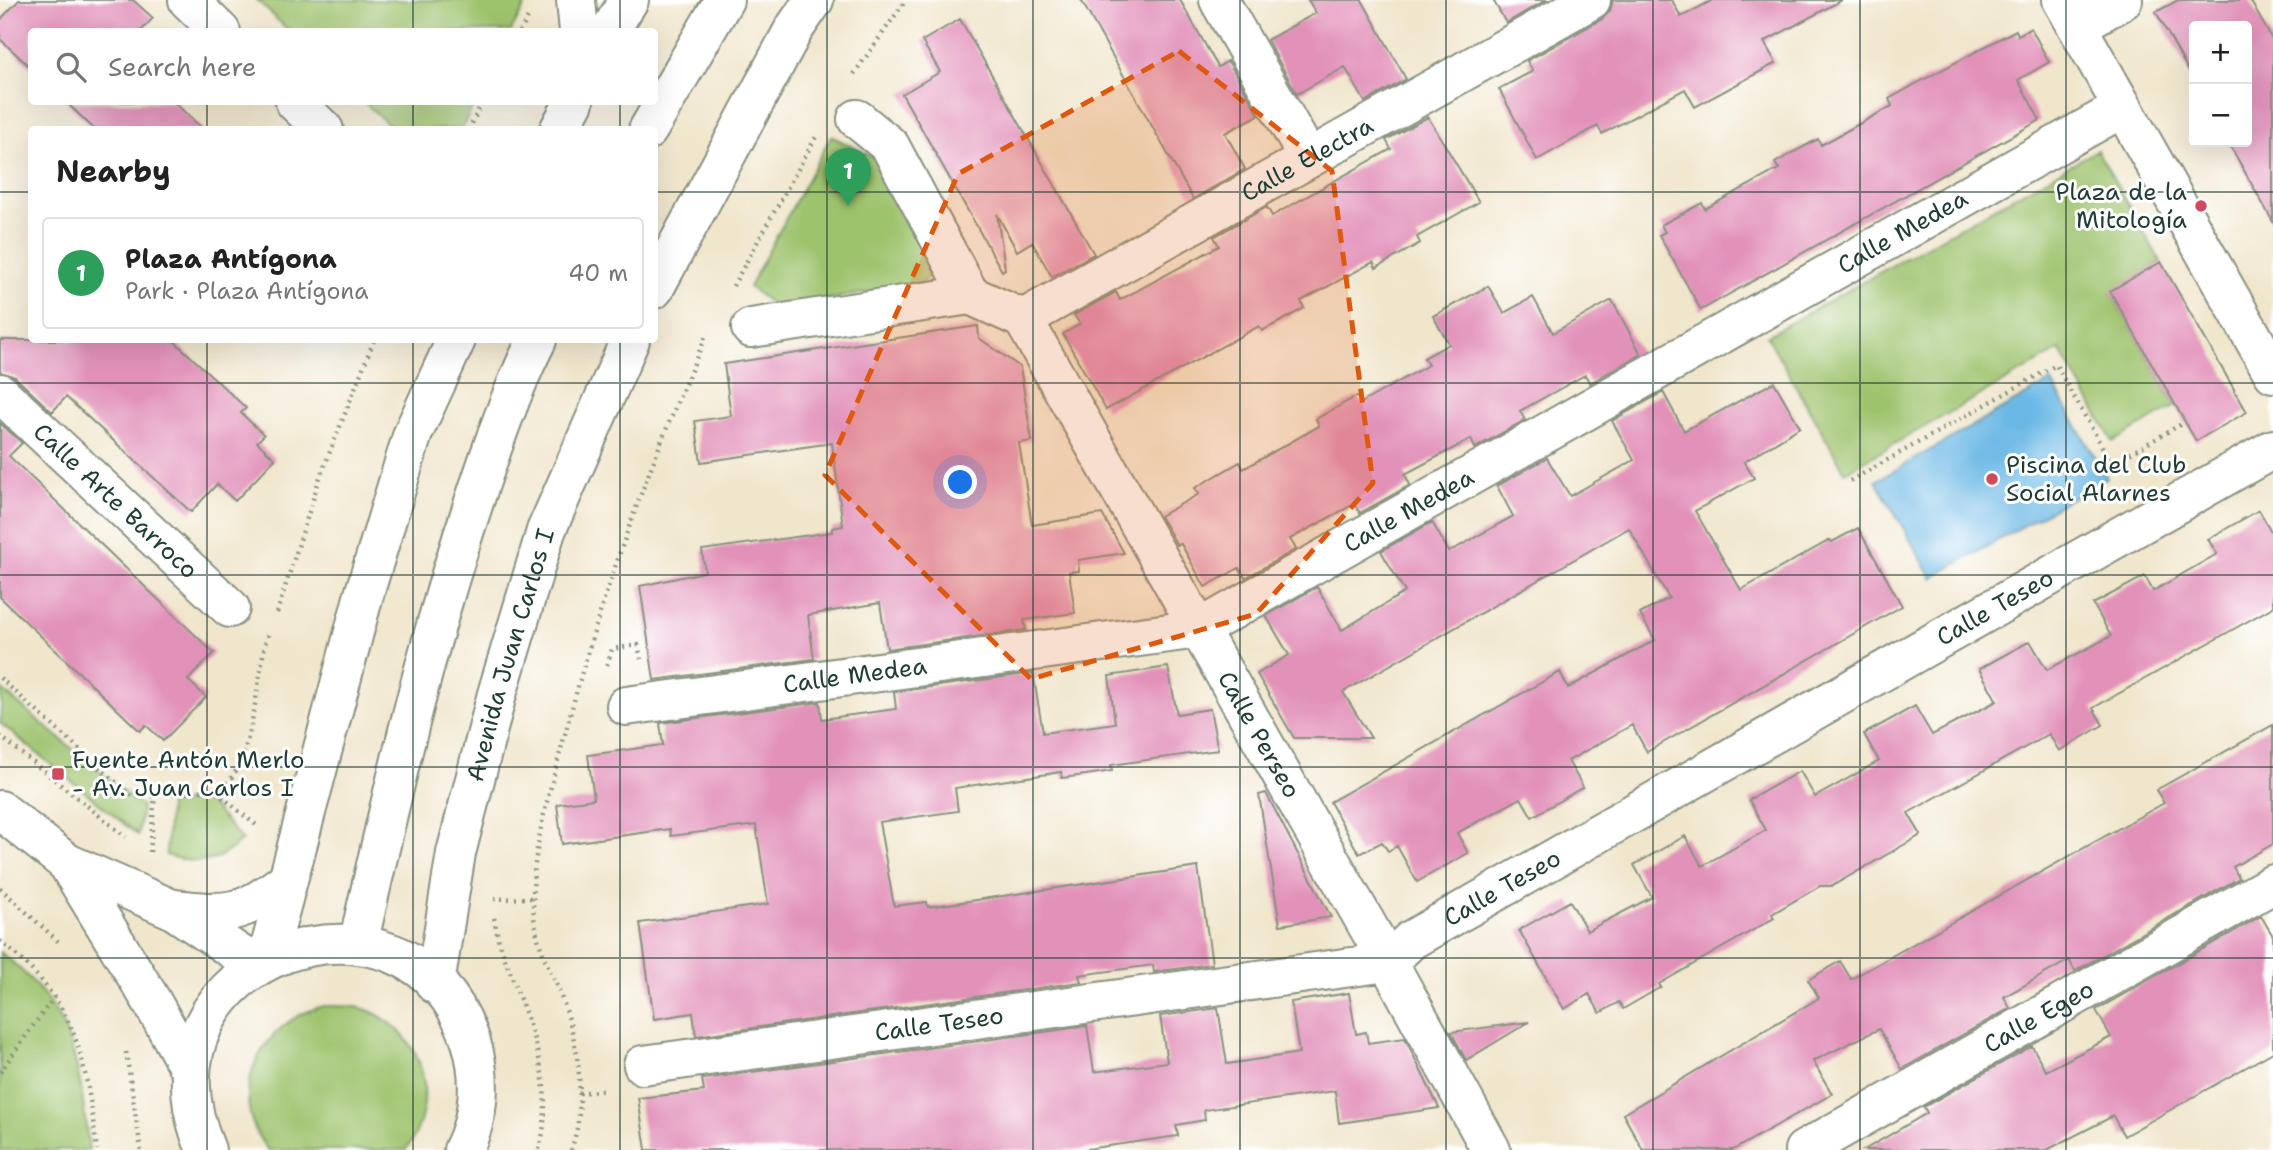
<!DOCTYPE html>
<html lang="en">
<head>
<meta charset="utf-8">
<style>
  body { margin:0; font-family:"Shantell Sans",sans-serif; background:#f2f2f2; color:#222 }
  .controls { position:absolute; right:21px; top:21px; display:grid; overflow:hidden; border-radius:7px; box-shadow:0 7px 28px #0002 }
  .controls button { width:63px; height:63px; display:grid; place-items:center; padding:0; border:0; border-bottom:2px solid #e0e0e0; background:#fff; color:#222; font:35px sans-serif }
  .you { position:absolute; left:961px; top:483px; width:24px; height:24px; margin:-18px; border:5px solid #fff; border-radius:50%; background:#1a73e8; box-shadow:0 0 0 10px #1a73e833 }
  .badge { display:grid; place-items:center; width:46px; height:46px; border-radius:50%; background:#d1495b; color:#fff; font-size:23px; font-weight:700 }
  .pin { position:absolute; translate:-50% -58px; filter:drop-shadow(0 2px 4px #0008) }
  .pin::after { content:''; position:absolute; top:37px; width:24px; height:21px; background:inherit; clip-path:polygon(0 0,100% 0,50% 100%) }
  .list { margin:0; padding:0; list-style:none }
  h2 { display:flex; justify-content:space-between; align-items:center; height:91px; margin:0; padding:0 28px; font-size:30px }
  h2 small { font-size:23px; font-weight:400; color:#767676 }
  .list li { display:grid; grid-template-columns:46px 1fr auto; gap:21px; align-items:center; box-sizing:border-box; height:112px; margin:0 14px 14px; padding:0 14px; border:2px solid #e0e0e0; border-radius:7px }
  .list b { display:block; font-size:26px; white-space:nowrap }
  .list p { margin:0; font-size:23px; white-space:nowrap; color:#767676 }
  .list em { font-size:23px; font-style:normal; color:#767676 }
  .icon { flex:none; width:38px; height:38px; fill:none; stroke:currentColor; stroke-width:2; stroke-linecap:round; stroke-linejoin:round }
  .map { position:relative; flex:none; width:2273px; height:1150px; overflow:hidden }
  .search { position:absolute; background:#fff; box-shadow:0 7px 28px #0002; left:28px; top:28px; width:630px; height:77px; display:flex; align-items:center; gap:18px; box-sizing:border-box; padding:0 24px; border-radius:7px; color:#767676; font-size:26px }
  .panel { position:absolute; background:#fff; box-shadow:0 7px 28px #0002; left:28px; top:126px; width:630px; height:217px; border-radius:7px }
  .map>svg:first-child { display:block }
  .green { fill:#9ec36d; stroke:#5e8050; stroke-width:2 }
  .water { fill:#6bb8e5; stroke:#457a8c; stroke-width:2 }
  .building { fill:#e292b9 }
  .lines { fill:none; stroke-linecap:round; stroke-linejoin:round }
  .minor-casing { stroke:#889280; stroke-width:42 }
  .major-casing { stroke:#889280; stroke-width:42 }
  .path { stroke:#889280; stroke-width:4.5; stroke-dasharray:2 5; stroke-linecap:butt }
  .minor { stroke:#fff; stroke-width:38 }
  .major { stroke:#fff; stroke-width:38 }
  .marked { fill:#de580e; fill-opacity:0.2; stroke:#de580e; stroke-width:5; stroke-dasharray:14 9; stroke-linejoin:round }
  .grid { fill:none; stroke:#1f3d34; stroke-width:2; stroke-opacity:0.55 }
  .poi-dot { fill:#d1495b; stroke:#fff; stroke-width:2.5 }
  .labels { text-anchor:middle; dominant-baseline:central; stroke-width:6; stroke-linejoin:round; paint-order:stroke }
  .street-label { font-size:24px; fill:#1f3d34; stroke:#fff }
  .poi-label { font-size:24px; fill:#1f3d34; stroke:#fff; text-anchor:start }
</style>
</head>
<body>
<div class="map">
<svg width="2273" height="1150" viewBox="0 0 2273 1150">
  <rect width="100%" height="100%" fill="#fff"/>
  <filter id="ink" filterUnits="userSpaceOnUse"><feTurbulence type="fractalNoise" baseFrequency=".0143" numOctaves="2"/><feDisplacementMap in="SourceGraphic" scale="14" xChannelSelector="R" yChannelSelector="G"/><feConvolveMatrix kernelMatrix="1 2 1 2 8 2 1 2 1" color-interpolation-filters="sRGB"/></filter>
  <filter id="wash" filterUnits="userSpaceOnUse"><feTurbulence type="fractalNoise" baseFrequency=".00686" numOctaves="4" result="noise"/><feDisplacementMap in="SourceGraphic" scale="28" xChannelSelector="R" yChannelSelector="G"/><feGaussianBlur stdDeviation="1.57" result="paint"/><feColorMatrix in="noise" values="0 0 0 0 0 0 0 0 0 0 0 0 0 0 0 0 0 1.4 0 .05"/><feComposite in="paint" operator="in"/></filter>
  <g filter="url(#wash)">
    <rect width="100%" height="100%" fill="#f0e6cc"/>
    <path class="green" d="M257,0H528L511,31L290,32Z
      M364,102H475L461,130L393,129Z
      M831,136L875,158L930,254V273L923,283L777,308L749,287Z
      M2097,150L2161,262L2111,292L2176,406L2113,442L2060,350L1845,472L1767,336Z
      M2,690L142,807L138,835L0,723Z
      M206,799L242,840C217,864 200,866 166,855L169,804Z
      M0,952C76,1012 78,1060 89,1150H0Z
      M324,1006C340,1006 357,1005 372,1012C426,1037 440,1103 406,1150H268C223,1096 260,1021 324,1006Z"/>
    <path class="water" d="M2051,381L2107,478L1932,578L1876,481Z"/>
    <g id="blocks">
      <path class="building" d="M19,0H133L153,18L140,32H32V69L0,39V20Z
        M1081,0H1180L1218,67L1228,61L1259,115L1225,133L1245,169L1193,199Z
        M1308,0H1362L1406,79L1365,102L1345,67L1297,94L1267,40L1316,13Z
        M1493,0H1546L1506,23Z
        M1613,0H1672L1681,17L1713,0H1842L1764,42L1776,63L1695,107L1685,89L1602,134L1598,126L1537,160L1499,89L1533,71L1527,61L1602,19L1610,11Z
        M2178,0H2250L2273,41V222L2228,142H2247V26H2194V81L2156,12Z
        M960,19L1094,254L1052,277L1032,242L1017,251L997,214L1005,269L1002,271L902,94L940,72L922,41Z
        M2031,28L2049,62L2018,80L2040,120L1701,310L1659,235L1665,232L1661,225L1702,203L1705,209L1779,169L1775,163L1792,153L1818,139L1821,145L1892,106L1889,99L1912,86L2016,30L2018,35Z
        M66,102H174L204,130H95Z
        M1428,117L1479,202L1417,237L1420,243L1376,268L1373,262L1301,301L1304,308L1283,320L1262,331L1259,326L1106,410L1063,334L1080,324L1074,315L1116,292L1120,300L1219,246L1214,237L1267,207L1272,216L1391,149L1386,140Z
        M2161,262L2247,412L2196,441L2110,291Z
        M1488,286L1504,313L1533,297L1553,333L1612,300L1641,354L1590,383L1585,375L1520,411L1525,420L1475,448L1471,439L1405,474L1410,485L1360,513L1354,504L1290,539L1296,549L1245,578L1239,568L1205,587L1181,544L1177,545L1160,516L1199,494L1195,488L1240,462L1243,469L1319,426L1316,419L1357,396L1361,403L1428,365L1424,358L1449,344L1433,316Z
        M978,326L979,338L1020,367L1032,441L1019,443L1032,525L1102,514L1124,553L1078,560L1079,571L1069,572L1075,613L1024,620L1026,630L887,649L880,603L808,615L814,659L654,680L640,586L705,572L702,550L832,532V528L843,526L832,443L701,462L695,421L731,416L724,364Z
        M0,340H173L246,408L241,413L264,435L257,442L275,459L235,501L217,484L191,512L66,397L52,412L15,377L0,372Z
        M1774,382L1800,427L1744,462L1754,478L1695,511L1741,590L1830,540L1832,542L1858,528L1902,606L1647,752L1632,725L1568,761L1583,787L1532,817L1521,798L1457,833L1468,853L1417,882L1397,846L1388,851L1382,842L1359,854L1330,802L1560,672L1568,688L1655,640L1640,614L1669,598L1629,528L1343,692L1371,738H1294L1257,674L1289,655L1266,616L1317,587L1342,630L1405,592L1381,551L1432,522L1449,552L1513,516L1497,486L1547,458L1570,496L1634,460L1612,421L1663,392L1684,431Z
        M0,423L22,443L9,456L214,653L188,680L206,697L163,741L146,725L140,731L0,597Z
        M2259,510L2273,535V607L2093,708L2103,725L2059,751L2049,734L1908,813L1921,835L1832,886H1820L1772,914L1774,918L1659,984L1661,987L1623,1009L1619,1002L1600,1013L1589,994L1564,1009L1519,930L1570,901L1587,931L1652,897L1634,865L1685,836L1702,866L1766,830L1749,800L1800,771L1815,797L1879,761L1864,734L1915,706L1932,735L1997,701L1979,669L2030,641L2047,670L2111,636L2093,604L2145,576L2153,591L2217,554L2208,539Z
        M1168,667L1177,714L1210,709L1218,750L1111,765L1112,771L1086,775L1062,778L1061,772L955,788L958,811L879,822L894,906L927,902L928,907L1198,867L1212,964L1154,972L1153,965L1079,975L1081,982L696,1036L693,1013L654,1019L640,923L768,904L756,825L671,836L670,829L562,844L557,804L594,799L588,755L663,745L660,723L820,702L822,719L896,709L894,692L1033,673L1043,733L1115,723L1109,676Z
        M2273,725V844L2233,867L2239,878L2075,971L2069,960L2004,997L2010,1008L1902,1069L1879,1029L1813,1061L1832,1094L1733,1150H1643L1623,1114L1819,998L1808,980L1840,961L1851,979L2164,803L2156,790Z
        M1266,793L1331,917L1280,925L1259,795Z
        M2261,916L2273,936V1052L2124,1136L2113,1116L2047,1150H1864L1927,1113L1924,1107L2032,1046L2046,1071L2111,1037L2096,1010Z
        M1349,993L1356,1034L1366,1032L1368,1043L1405,1038L1439,1108L1339,1123L1335,1091L1204,1110L1205,1120L1176,1125L1178,1136L1080,1150H646L638,1098L704,1091L702,1079L1087,1026L1094,1072L1167,1062L1160,1016L1218,1008L1227,1064L1299,1053L1291,1002Z
        M1529,1022L1466,1060L1451,1032Z"/>
    </g>
  </g>
  <g filter="url(#ink)">
    <use href="#blocks" fill-opacity="0" stroke="#889280" stroke-width="2"/>
    <g class="lines">
      <defs>
        <g id="minor">
          <path d="M188,0L221,32"/>
          <path d="M576,0L579,32"/>
          <path d="M1219,0L1308,158"/>
          <path d="M2062,0L2273,373"/>
          <path d="M2077,26L2123,0"/>
          <path d="M295,102L324,130"/>
          <path d="M857,119L890,146L970,295L1023,319"/>
          <path id="s1" d="M1023,319L1388,962L1491,1150"/>
          <path id="s2" d="M1023,319L1591,0"/>
          <path d="M751,328L970,295"/>
          <path id="s3" d="M0,393L230,608"/>
          <path id="s4" d="M626,706L1199,629L2122,108"/>
          <path d="M0,810L67,863L172,909L256,965"/>
          <path d="M67,863L151,1000L191,1072"/>
          <path d="M173,909C229,915 242,915 287,880"/>
          <path id="s5" d="M643,1065L1388,962L1411,940L2273,449"/>
          <path id="s6" d="M1804,1150L2273,884"/>
        </g>
        <g id="major">
          <path d="M609,32L629,0"/>
          <path d="M559,130L574,102"/>
          <path d="M648,130L724,0"/>
          <path d="M654,289L794,29L814,0"/>
          <path d="M358,945C391,798 424,652 472,508C491,451 510,393 537,340"/>
          <path d="M267,959L363,598L413,433L456,340"/>
          <path id="s7" d="M435,984L456,853L497,694L546,531L630,340"/>
          <path d="M206,1150C122,954 412,858 471,1042C482,1077 480,1117 463,1150"/>
        </g>
      </defs>
      <use href="#minor" class="minor-casing"/>
      <use href="#major" class="major-casing"/>
      <path class="path" d="M520,32L530,14
        M854,74L906,0
        M469,130L482,102
        M733,286L817,135
        M1850,481L2056,365L2112,464L2185,422
        M277,613L320,477L374,340
        M607,665L612,649L638,645L641,659
        M0,678L130,795L142,797C158,795 210,792 222,786C254,769 257,667 268,634
        M0,736L126,837
        M211,788L256,825
        M150,852L155,795
        M0,888L61,944
        M494,899L533,898
        M494,918L498,938C520,1006 560,1076 539,1150
        M0,941C80,1006 84,1054 97,1150
        M126,1052L141,1150
        M0,1072L54,997
        M579,1093L606,1090
        M571,1150C587,1107 579,1046 564,1004C549,964 533,944 533,898C533,843 550,791 564,738C600,599 648,465 707,334"/>
      <use href="#minor" class="minor"/>
      <use href="#major" class="major"/>
    </g>
  </g>
  <path class="marked" d="M1179,51L1332,171L1373,483L1256,614L1031,679L825,475L958,174Z"/>
  <path class="grid" d="M207,0V32M413,0V32M620,0V32M827,0V1150M1033,0V1150M1240,0V1150M1446,0V1150M1653,0V1150M1860,0V1150M2066,0V1150M207,102V130M413,102V130M620,102V130M0,192H32M654,192H2273M207,340V1150M413,340V1150M620,340V1150M0,383H2273M0,575H2273M0,767H2273M0,958H2273"/>
  <g class="poi-dot">
    <circle cx="2201" cy="206" r="7"/>
    <circle cx="1992" cy="479" r="7"/>
    <rect x="51" y="767" width="14" height="14" rx="3.5"/>
  </g>
  <g class="labels">
    <g class="street-label">
      <text stroke="none"><textPath href="#s2" startOffset="326">Calle Electra</textPath></text>
      <text stroke="none"><textPath href="#s4" startOffset="1386">Calle Medea</textPath></text>
      <text stroke="none"><textPath href="#s3" startOffset="158">Calle Arte Barroco</textPath></text>
      <text stroke="none"><textPath href="#s4" startOffset="819">Calle Medea</textPath></text>
      <text stroke="none"><textPath href="#s5" startOffset="1456">Calle Teseo</textPath></text>
      <text stroke="none"><textPath href="#s7" startOffset="338">Avenida Juan Carlos I</textPath></text>
      <text stroke="none"><textPath href="#s4" startOffset="231">Calle Medea</textPath></text>
      <text stroke="none"><textPath href="#s1" startOffset="478">Calle Perseo</textPath></text>
      <text stroke="none"><textPath href="#s5" startOffset="889">Calle Teseo</textPath></text>
      <text stroke="none"><textPath href="#s6" startOffset="270">Calle Egeo</textPath></text>
      <text stroke="none"><textPath href="#s5" startOffset="299">Calle Teseo</textPath></text>
    </g>
    <g class="poi-label">
      <text x="2187" y="192" text-anchor="end">Plaza de la<tspan x="2187" dy="28">Mitología</tspan></text>
      <text x="2006" y="465">Piscina del Club<tspan x="2006" dy="28">Social Alarnes</tspan></text>
      <text x="72" y="760">Fuente Antón Merlo<tspan x="72" dy="28">- Av. Juan Carlos I</tspan></text>
    </g>
  </g>
</svg>
<div class="controls">
<button>+</button>
<button>−</button>
</div>
<div class="you"></div>
<div class="pin badge" style="left:848px;top:206px;background:#2e9e5b">1</div>
<div class="search"><svg class="icon" aria-label="search" viewBox="0 0 24 24"><circle cx="10" cy="10" r="6"/><path d="M15 15l6 6"/></svg>Search here</div>
<section class="panel">
<h2>Nearby<small></small></h2>
<ul class="list">
<li><span class="badge" style="background:#2e9e5b">1</span><div><b>Plaza Antígona</b><p>Park · Plaza Antígona</p></div><em>40 m</em></li>
</ul>
</section>
</div>
</body>
</html>
